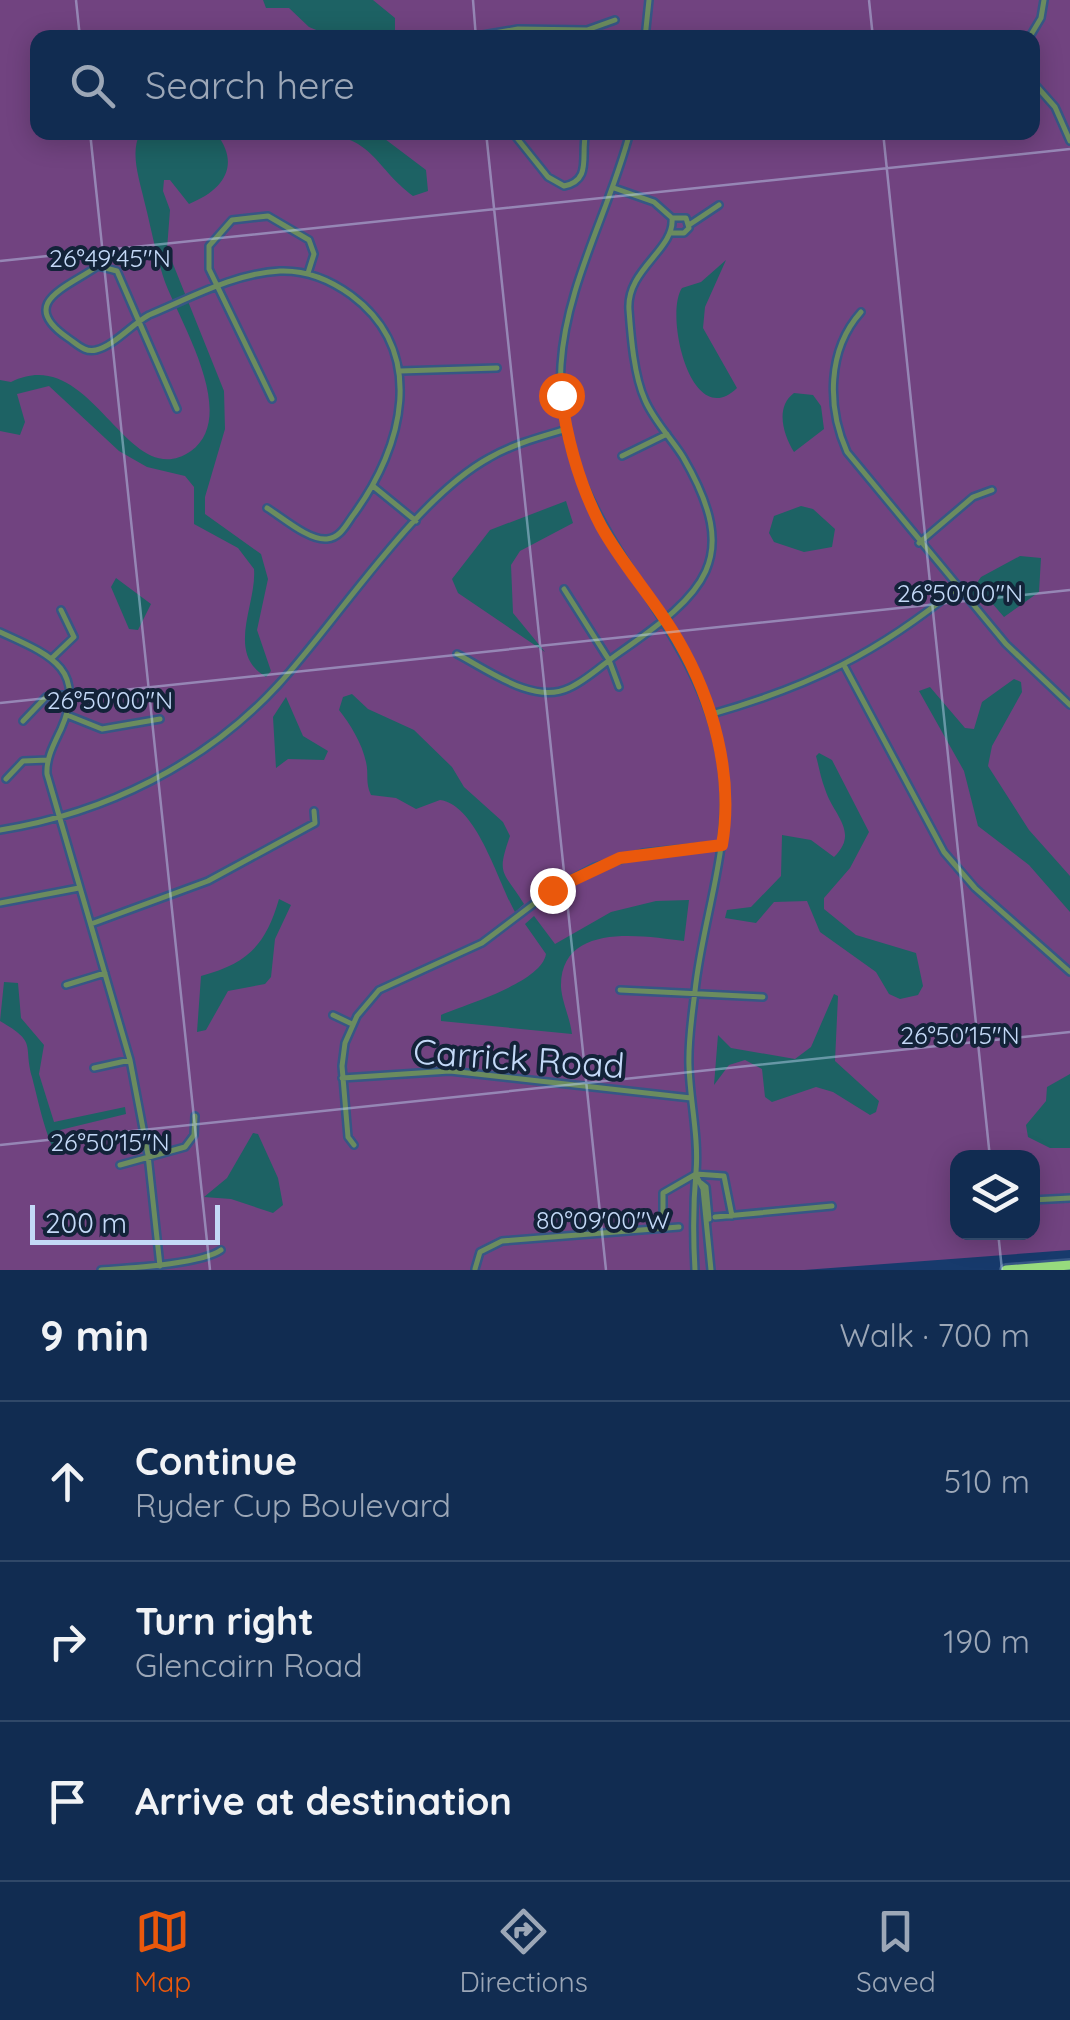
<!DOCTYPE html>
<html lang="en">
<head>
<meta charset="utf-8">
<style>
  body { margin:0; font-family:Quicksand,sans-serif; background:#1a3458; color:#f1f3f6 }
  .controls { position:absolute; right:30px; bottom:30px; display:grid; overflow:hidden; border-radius:20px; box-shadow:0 5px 25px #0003 }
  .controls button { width:90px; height:90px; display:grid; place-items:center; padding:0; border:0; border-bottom:2px solid #304868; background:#112c51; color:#f1f3f6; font:50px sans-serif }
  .scale { position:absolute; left:30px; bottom:25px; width:190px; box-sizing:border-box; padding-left:10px; border:5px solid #c4d9f7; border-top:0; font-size:28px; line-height:35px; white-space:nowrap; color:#c4d9f7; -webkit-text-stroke:8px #132339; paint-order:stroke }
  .stop { position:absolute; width:30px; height:30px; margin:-22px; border:8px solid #ea580c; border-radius:50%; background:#fff }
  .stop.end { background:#ea580c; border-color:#fff; box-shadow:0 2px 10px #0008 }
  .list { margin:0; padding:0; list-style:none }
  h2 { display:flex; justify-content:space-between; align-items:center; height:130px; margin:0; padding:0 40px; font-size:42px }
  h2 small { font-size:32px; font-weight:400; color:#9ca7b7 }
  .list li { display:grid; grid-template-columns:65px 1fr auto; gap:30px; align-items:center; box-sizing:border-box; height:160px; padding:0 40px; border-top:2px solid #304868 }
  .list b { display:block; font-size:38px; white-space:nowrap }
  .list p { margin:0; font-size:32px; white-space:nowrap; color:#9ca7b7 }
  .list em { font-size:32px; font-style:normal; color:#9ca7b7 }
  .icon { flex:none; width:55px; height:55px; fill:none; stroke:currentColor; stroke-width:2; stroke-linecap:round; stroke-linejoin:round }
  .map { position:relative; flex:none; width:1070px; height:1270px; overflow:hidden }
  .search { position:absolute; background:#112c51; box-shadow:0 5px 25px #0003; left:30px; right:30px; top:30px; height:110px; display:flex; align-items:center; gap:25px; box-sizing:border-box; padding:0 35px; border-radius:20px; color:#9ca7b7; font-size:38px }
  .sheet { height:610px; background:#112c51 }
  nav { display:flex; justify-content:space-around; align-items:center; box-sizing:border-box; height:140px; border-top:2px solid #304868; background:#112c51; font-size:28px; color:#9ca7b7 }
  nav a { display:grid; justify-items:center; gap:5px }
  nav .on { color:#ea580c }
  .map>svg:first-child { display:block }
  .green { fill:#714380; fill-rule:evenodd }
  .water { fill:#1d6264 }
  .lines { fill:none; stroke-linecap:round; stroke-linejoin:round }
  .minor-casing { stroke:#365785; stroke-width:10 }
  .primary-casing { stroke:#365785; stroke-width:14 }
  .minor { stroke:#6b8c5f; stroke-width:5 }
  .primary { stroke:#97db7d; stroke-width:9 }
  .route { stroke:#ea580c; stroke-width:12 }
  .ticks { fill:none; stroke:#c4d9f7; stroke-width:2.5; stroke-opacity:0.45 }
  .labels { text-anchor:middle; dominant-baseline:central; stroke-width:8; stroke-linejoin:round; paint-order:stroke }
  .street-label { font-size:35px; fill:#c4d9f7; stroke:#132339 }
  .ticks-label { font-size:25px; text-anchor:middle; fill:#c4d9f7; stroke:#132339; stroke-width:8; stroke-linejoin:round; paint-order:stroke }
</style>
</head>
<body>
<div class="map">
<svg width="1070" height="1270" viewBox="0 0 1070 1270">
  <rect width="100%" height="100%" fill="#173a6c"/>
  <path class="green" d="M0,0H1070V1250L804,1270H0ZM38,38H1032V132H38ZM958,1158H1032V1232H958Z"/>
  <path class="water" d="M263,0H373L395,18V37H333L309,27L289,8H266Z
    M140,133H216C241,165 224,190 189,204L170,180H164L163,191L170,210L167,249L224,391L225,429L205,497V514L261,554L268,579L257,630L271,671L266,677C225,653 257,604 254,569L238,548L194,524V487L185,476L147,467L119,451L49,386L17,394L25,422L20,435L0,431V380L11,382C93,341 126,496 191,451C239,416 181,324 165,282C156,256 151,227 144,200C139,178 130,153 140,133Z
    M326,133H377L426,170L428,191L413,196C375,167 376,142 326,133Z
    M726,260L705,307L703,328L737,388C691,433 664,314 682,288L701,282Z
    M794,393L813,395L821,406L824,429L794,452C783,434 775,407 794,393Z
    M566,501L573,523L520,551L511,565L513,613L545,652L458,593L452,579L490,530Z
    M801,506L813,509L835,529L832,547L804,552L774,542L769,533L774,516Z
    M1020,556L1041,558L1039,592L1004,617L985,595L973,596L971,591L981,577Z
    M116,578L151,604L138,630L129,629L111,587Z
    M1014,679L1021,682L1022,692L992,746L988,766L1029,830L1070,876V912L1029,865L978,826L964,771L919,691L930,687L965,728L974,729L982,702Z
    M352,694L368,709L414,730L452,767L464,787L503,822L510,836C496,876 503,870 524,904L515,912C498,882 477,805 440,800L416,809L396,798L371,795C365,782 369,775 366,762C362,743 350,724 339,710L343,697Z
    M286,697L303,736L328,751L324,760L288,759L276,768L273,717Z
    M819,753L832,760L869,832L850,868L824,898V909L856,935L916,953L923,986L918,995L900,999L889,994L876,972L820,932L807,901L774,902L756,923L725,918L727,910L751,907L781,876L782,835L811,840L834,857C860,832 833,815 825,789C821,779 819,767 816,756Z
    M279,899L291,905L275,939L271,977L265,984L228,991L206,1030L197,1032L201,976C247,963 265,947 279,899Z
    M689,900L684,941C644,936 560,921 561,987C562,1002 570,1018 572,1034L441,1021V1015C466,1004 541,983 546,954L525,924L534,916L555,944L611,912L656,901Z
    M4,982L18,983L21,1018L44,1045L39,1074L54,1122L125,1107L126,1114L60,1130V1151L52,1146C43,1125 38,1100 32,1077C23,1044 38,1043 0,1021Z
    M834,994L838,996L835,1061L879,1101L876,1112L870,1115L833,1092L816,1087L772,1102L765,1097L762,1069L745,1060L729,1065L714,1085L718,1035L731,1048L795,1059L811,1047Z
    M1070,1074V1148H1050L1028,1137L1026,1125L1046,1101L1047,1087Z
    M253,1133L258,1134L278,1178L283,1205L273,1213L231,1199L204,1197L227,1178Z"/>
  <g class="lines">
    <defs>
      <path id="minor" d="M465,38L518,29L587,30L615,20
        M645,38L649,0
        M1029,38L1041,18L1044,0
        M1032,81L1055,107L1070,141
        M512,132L548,177L564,186C593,180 580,154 586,132
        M630,132C610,210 566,284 561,365C552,527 702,615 722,766C733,844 703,915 695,991C692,1016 688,1041 689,1066C690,1101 699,1138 696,1172C693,1205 693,1236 695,1270
        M689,225L719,205
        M671,233H684L689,228L686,218H672
        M861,312C827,350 827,407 847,452L1006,644L1070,705
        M400,371L497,368
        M272,399L209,269V246L232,220L268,216L309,240L314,254L308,273
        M177,409L117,271L98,266C66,288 17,303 68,338C77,344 85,353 96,350C114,346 132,324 149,315C190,298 235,273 280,271C307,270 329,279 351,295C428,352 403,447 354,514C347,523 341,538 327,539C309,541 282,517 267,508
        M622,456L667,434
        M373,486L416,521
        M919,543L973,497L992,490
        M564,589L609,660L619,687
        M0,632C48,654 88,668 61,729C54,744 46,758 47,774L130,1060L148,1155L160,1266
        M457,654C488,670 534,705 569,688C587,680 603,664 619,653C705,593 743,560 683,457C671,438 654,421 645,400C634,376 631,337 629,310C626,269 675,250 672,218L654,202L614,188
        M52,658L74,637L61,610
        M845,667L944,852L975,888L1070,972
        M712,714C810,686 878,653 957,588
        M67,715L102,729L160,719
        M23,721L46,697L70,694
        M6,779L23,761L48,760
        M0,830C106,813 205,764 278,685C338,620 414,499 489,458C513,444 540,437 567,429
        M0,903L79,888
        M91,924L208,881L315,823L314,811
        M66,985L105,973
        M620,990L763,997
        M333,1015L352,1024
        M94,1068L130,1060
        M342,1078L450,1071L691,1098
        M354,1145L348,1137L342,1066L345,1043L357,1016L379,990L482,943L552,890L595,867L643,853L721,845
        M120,1165L185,1147L194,1135L195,1116
        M697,1177L703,1189L711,1270
        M701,1183L706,1187L709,1219
        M1032,1200L1070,1198
        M715,1217L832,1206
        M663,1228V1193L696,1174L724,1176L732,1216
        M475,1269L480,1252L502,1241L679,1227
        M101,1270C128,1268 202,1264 221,1250"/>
      <path id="primary" d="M1006,1270L1070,1265"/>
    </defs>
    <use href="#minor" class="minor-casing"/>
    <use href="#primary" class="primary-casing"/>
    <use href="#minor" class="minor"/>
    <use href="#primary" class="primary"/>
  </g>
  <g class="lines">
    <path class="route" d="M552,890L620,858L722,845C734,775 713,700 678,640C655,600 623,566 601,526C580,486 567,439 561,395"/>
  </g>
  <path class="ticks" d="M76,0L80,38M473,0L476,38M869,0L873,38M90,132L210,1270M486,132L606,1270M883,132L990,1158M0,261L1070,149M0,703L1070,590M0,1145L1070,1032M998,1232L1002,1270"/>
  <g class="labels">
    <g class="street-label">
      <text transform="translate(519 1058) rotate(4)">Carrick Road</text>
    </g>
  </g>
  <g class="ticks-label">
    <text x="110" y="267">26°49'45"N</text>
    <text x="960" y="602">26°50'00"N</text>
    <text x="110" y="709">26°50'00"N</text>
    <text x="960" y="1044">26°50'15"N</text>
    <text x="110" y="1151">26°50'15"N</text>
    <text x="603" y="1229">80°09'00"W</text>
  </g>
</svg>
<div class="controls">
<button><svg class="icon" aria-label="layers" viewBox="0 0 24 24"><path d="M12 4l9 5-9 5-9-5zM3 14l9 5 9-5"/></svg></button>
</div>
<div class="scale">200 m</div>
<div class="stop" style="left:561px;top:395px"></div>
<div class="stop end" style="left:552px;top:890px"></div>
<div class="search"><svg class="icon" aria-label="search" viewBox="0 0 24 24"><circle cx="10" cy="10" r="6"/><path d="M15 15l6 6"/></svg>Search here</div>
</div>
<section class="sheet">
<h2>9 min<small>Walk · 700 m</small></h2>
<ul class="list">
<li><svg class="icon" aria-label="ahead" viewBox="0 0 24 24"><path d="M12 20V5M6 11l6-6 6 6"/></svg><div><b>Continue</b><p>Ryder Cup Boulevard</p></div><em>510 m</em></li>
<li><svg class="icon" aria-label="right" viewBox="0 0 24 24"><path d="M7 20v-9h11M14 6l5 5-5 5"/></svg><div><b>Turn right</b><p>Glencairn Road</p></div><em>190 m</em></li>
<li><svg class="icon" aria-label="arrive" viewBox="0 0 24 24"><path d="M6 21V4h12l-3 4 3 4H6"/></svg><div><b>Arrive at destination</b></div></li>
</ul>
</section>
<nav>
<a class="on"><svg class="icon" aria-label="map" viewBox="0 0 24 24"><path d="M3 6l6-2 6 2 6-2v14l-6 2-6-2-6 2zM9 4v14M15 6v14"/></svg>Map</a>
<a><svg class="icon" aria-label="directions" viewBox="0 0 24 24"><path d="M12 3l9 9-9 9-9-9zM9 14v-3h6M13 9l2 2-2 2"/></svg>Directions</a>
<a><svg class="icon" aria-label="saved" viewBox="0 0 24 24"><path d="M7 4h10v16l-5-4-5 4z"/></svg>Saved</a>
</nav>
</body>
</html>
